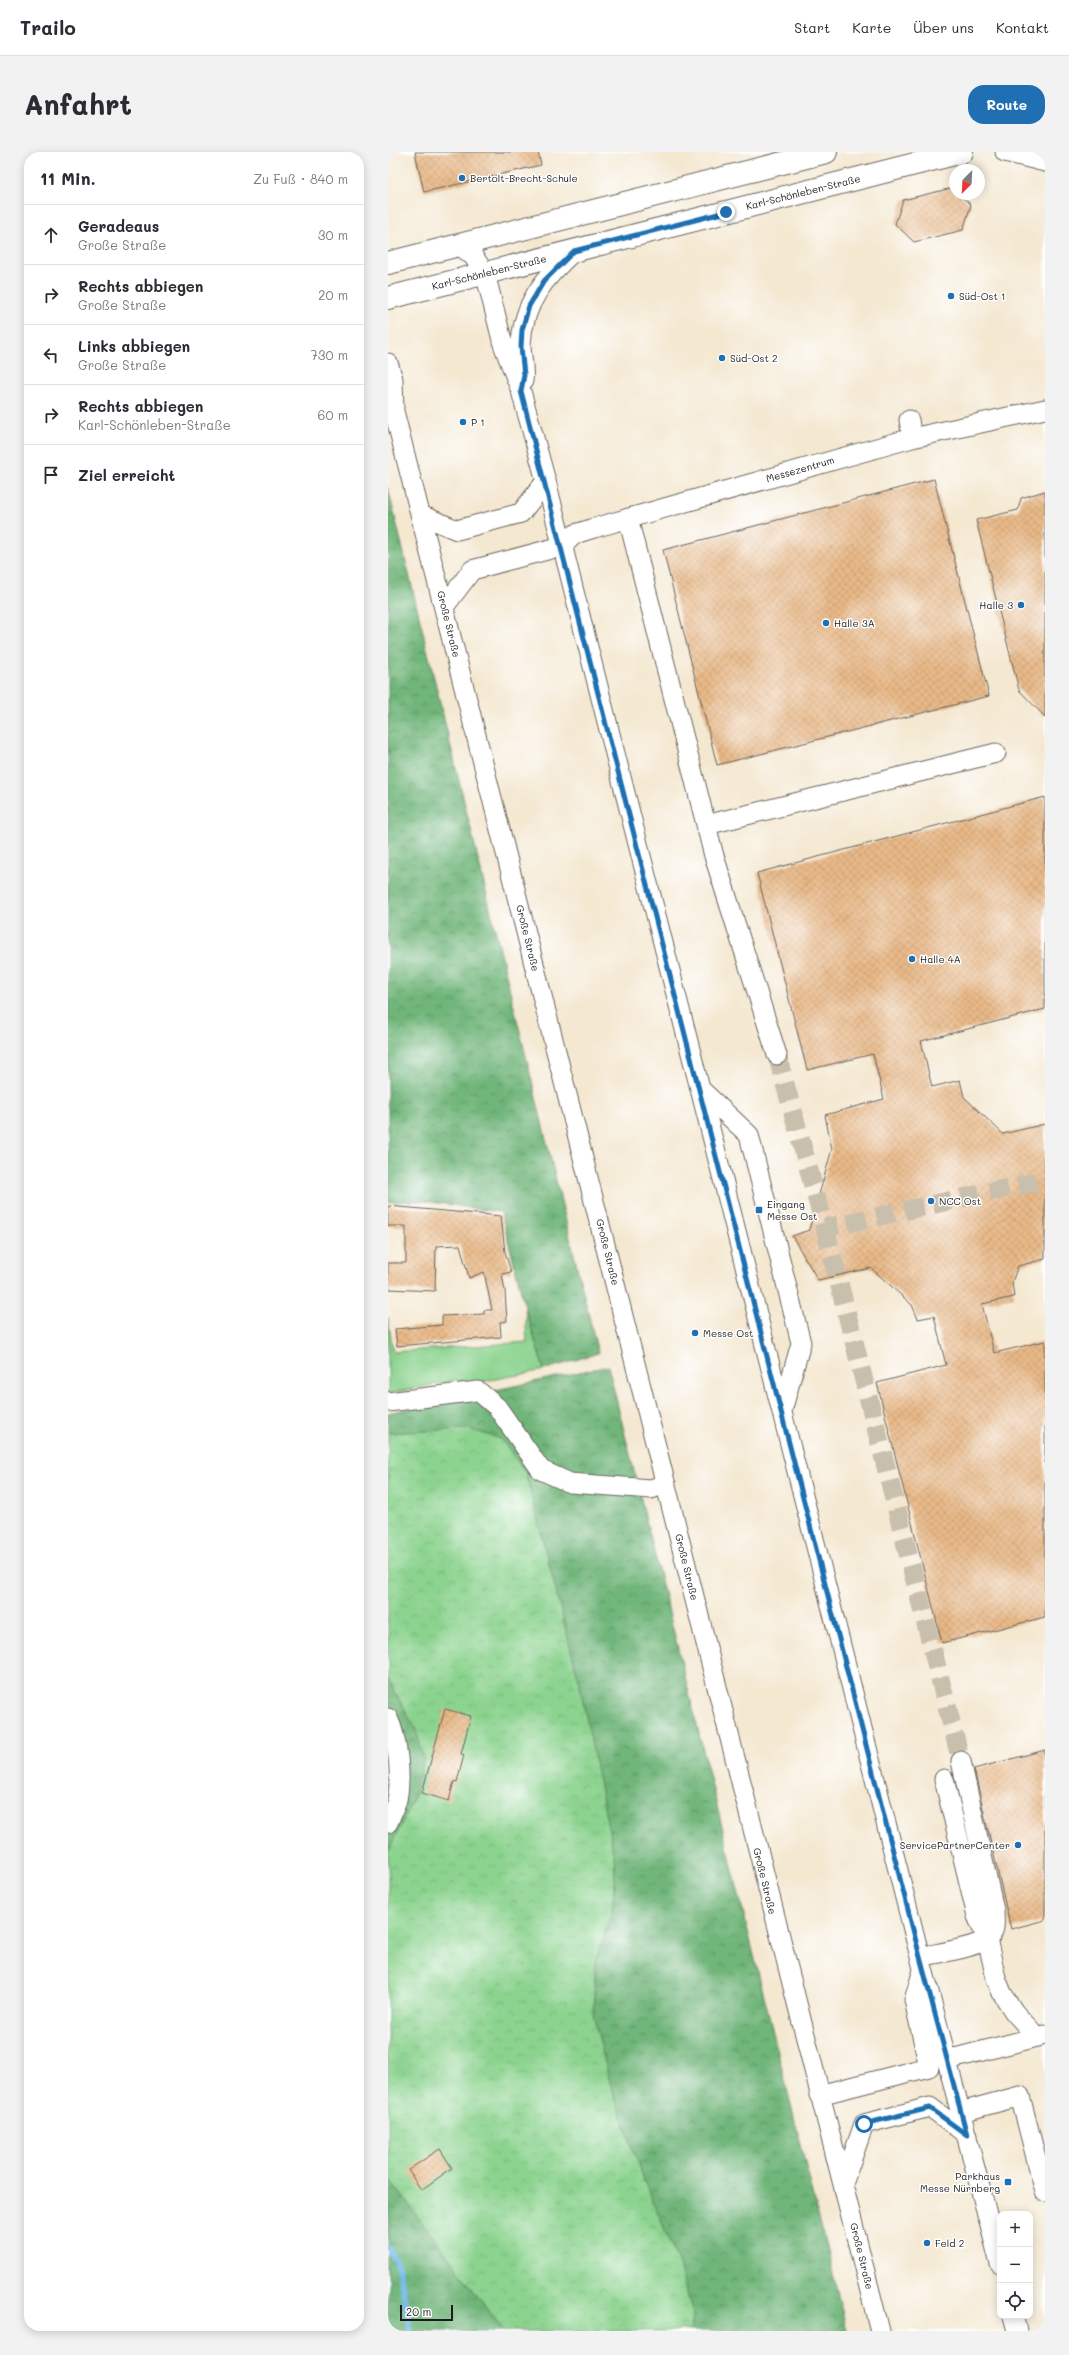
<!DOCTYPE html>
<html lang="de">
<head>
<meta charset="utf-8">
<style>
  body { margin:0; font-family:Mali,sans-serif; background:#f2f2f3; color:#2b2b33 }
  .controls { position:absolute; right:12px; bottom:12px; display:grid; overflow:hidden; border-radius:8px; box-shadow:0 2px 10px #0003 }
  .controls button { width:36px; height:36px; display:grid; place-items:center; padding:0; border:0; border-bottom:1px solid #e1e1e2; background:#fff; color:#2b2b33; font:20px sans-serif }
  .compass { position:absolute; left:561px; top:12px; width:36px; height:36px; border-radius:50%; background:#fff; box-shadow:0 2px 10px #0003; rotate:204deg }
  .scale { position:absolute; left:12px; bottom:10px; width:53px; box-sizing:border-box; padding-left:4px; border:2px solid #1c1c1c; border-top:0; font-size:11px; line-height:14px; white-space:nowrap; color:#1c1c1c; -webkit-text-stroke:3px #fff; paint-order:stroke }
  .stop { position:absolute; width:12px; height:12px; margin:-9px; border:3px solid #1f6fb2; border-radius:50%; background:#fff }
  .stop.end { background:#1f6fb2; border-color:#fff; box-shadow:0 1px 4px #0008 }
  .list { margin:0; padding:0; list-style:none }
  h2 { display:flex; justify-content:space-between; align-items:center; height:52px; margin:0; padding:0 16px; font-size:17px }
  h2 small { font-size:13px; font-weight:400; color:#7c7c81 }
  .list li { display:grid; grid-template-columns:26px 1fr auto; gap:12px; align-items:center; box-sizing:border-box; height:60px; padding:0 16px; border-top:1px solid #e1e1e2 }
  .list b { display:block; font-size:15px; white-space:nowrap }
  .list p { margin:0; font-size:13px; white-space:nowrap; color:#7c7c81 }
  .list em { font-size:13px; font-style:normal; color:#7c7c81 }
  .icon { flex:none; width:22px; height:22px; fill:none; stroke:currentColor; stroke-width:2; stroke-linecap:round; stroke-linejoin:round }
  .map { position:relative; flex:none; width:657px; height:2179px; overflow:hidden; border-radius:16px }
  header { display:flex; align-items:center; gap:24px; box-sizing:border-box; height:56px; padding:0 20px; background:#fff; border-bottom:1px solid #e1e1e2 }
  header strong { font-size:19px }
  nav { display:flex; gap:22px; margin-inline-start:auto; font-size:14px }
  .intro { display:flex; align-items:center; justify-content:space-between; box-sizing:border-box; height:96px; padding:0 24px }
  h1 { margin:0; font-size:28px }
  .button { padding:10px 18px; border-radius:16px; background:#1f6fb2; color:#fff; font-size:14px; font-weight:700 }
  main { display:flex; gap:24px; padding:0 24px }
  aside { flex:1; background:#fff; border-radius:16px; box-shadow:0 2px 10px #0003 }
  .map>svg:first-child { display:block }
  .grass { fill:#8bd38e; stroke:#547855 }
  .forest { fill:url(#forest-crowns); stroke:#46684a }
  .park { fill:url(#park-crowns); stroke:#547855 }
  .lines { fill:none; stroke-linecap:round; stroke-linejoin:round }
  .stream { stroke:#74baeb; stroke-width:5.5 }
  .building { fill:url(#building-cross-hatch) }
  .minor-tunnel { stroke:#c9bfad; stroke-width:19; stroke-dasharray:19 10; stroke-linecap:butt }
  .minor-casing { stroke:#68635b; stroke-width:21 }
  .major-casing { stroke:#68635b; stroke-width:24 }
  .minor { stroke:#fff; stroke-width:19 }
  .major { stroke:#fff; stroke-width:22 }
  .route { stroke:#1f6fb2; stroke-width:5 }
  .poi-dot { fill:#1f6fb2; stroke:#fff; stroke-width:1.5 }
  .labels { text-anchor:middle; dominant-baseline:central; stroke-width:3; stroke-linejoin:round; paint-order:stroke }
  .poi-label { font-size:10px; fill:#1c1c1c; stroke:#fff; text-anchor:start }
  .street-label { font-size:10px; fill:#1c1c1c; stroke:#fff }
</style>
</head>
<body>
<header>
<strong>Trailo</strong>
<nav><a>Start</a><a>Karte</a><a>Über uns</a><a>Kontakt</a></nav>
</header>
<div class="intro"><h1>Anfahrt</h1><a class="button">Route</a></div>
<main>
<aside>
<h2>11 Min.<small>Zu Fuß · 840 m</small></h2>
<ul class="list">
<li><svg class="icon" aria-label="ahead" viewBox="0 0 24 24"><path d="M12 20V5M6 11l6-6 6 6"/></svg><div><b>Geradeaus</b><p>Große Straße</p></div><em>30 m</em></li>
<li><svg class="icon" aria-label="right" viewBox="0 0 24 24"><path d="M7 20v-9h11M14 6l5 5-5 5"/></svg><div><b>Rechts abbiegen</b><p>Große Straße</p></div><em>20 m</em></li>
<li><svg class="icon" aria-label="left" viewBox="0 0 24 24"><path d="M17 20v-9H6M10 6l-5 5 5 5"/></svg><div><b>Links abbiegen</b><p>Große Straße</p></div><em>730 m</em></li>
<li><svg class="icon" aria-label="right" viewBox="0 0 24 24"><path d="M7 20v-9h11M14 6l5 5-5 5"/></svg><div><b>Rechts abbiegen</b><p>Karl-Schönleben-Straße</p></div><em>60 m</em></li>
<li><svg class="icon" aria-label="arrive" viewBox="0 0 24 24"><path d="M6 21V4h12l-3 4 3 4H6"/></svg><div><b>Ziel erreicht</b></div></li>
</ul>
</aside>
<div class="map">
<svg width="657" height="2179" viewBox="0 0 657 2179">
  <defs>
    <pattern id="forest-crowns" width="20" height="18" patternUnits="userSpaceOnUse"><rect width="20" height="18" fill="#70b579"/><path d="M2 6a3 3 0 1 1 6 0M12 15a3 3 0 1 1 6 0" fill="none" stroke="#5b9262"/></pattern>
    <pattern id="park-crowns" width="20" height="18" patternUnits="userSpaceOnUse"><rect width="20" height="18" fill="#8bd38e"/><path d="M2 6a3 3 0 1 1 6 0M12 15a3 3 0 1 1 6 0" fill="none" stroke="#77b57a"/></pattern>
    <pattern id="building-cross-hatch" width="8" height="8" patternUnits="userSpaceOnUse"><rect width="8" height="8" fill="#e9b988"/><path d="M0 0l8 8M0 8l8-8" fill="none" stroke="#c79e75"/></pattern>
  </defs>
  <rect width="100%" height="100%" fill="#fff"/>
  <filter id="ink" filterUnits="userSpaceOnUse"><feTurbulence type="fractalNoise" baseFrequency=".025" numOctaves="2"/><feDisplacementMap in="SourceGraphic" scale="8" xChannelSelector="R" yChannelSelector="G"/><feConvolveMatrix kernelMatrix="1 2 1 2 8 2 1 2 1" color-interpolation-filters="sRGB"/></filter>
  <filter id="wash" filterUnits="userSpaceOnUse"><feTurbulence type="fractalNoise" baseFrequency=".012" numOctaves="4" result="noise"/><feDisplacementMap in="SourceGraphic" scale="16" xChannelSelector="R" yChannelSelector="G"/><feGaussianBlur stdDeviation="0.9" result="paint"/><feColorMatrix in="noise" values="0 0 0 0 0 0 0 0 0 0 0 0 0 0 0 0 0 1.4 0 .05"/><feComposite in="paint" operator="in"/></filter>
  <g filter="url(#wash)">
    <rect width="100%" height="100%" fill="#f4e8d1"/>
    <path class="grass" d="M137,1155L156,1218L87,1231L68,1228L0,1242V1165L5,1200L139,1190Z"/>
    <path class="forest" d="M0,336L210,1201L156,1218L137,1155L113,1060L36,1049L0,1050Z
      M220,1214L459,2179H303L305,2162L289,2107L256,2028L222,1931L205,1862L208,1807L225,1755L227,1710L191,1529L137,1319L113,1287L80,1277L0,1281V1261Z
      M0,1527C13,1552 32,1577 36,1605C38,1627 10,1679 0,1700Z
      M0,2025L116,2179H0Z"/>
    <path class="park" d="M80,1277L113,1287L137,1319L191,1529L227,1710L225,1755L208,1807L205,1862L222,1931L256,2028L289,2107L305,2162L303,2179H116L0,2025V1700L28,1641L36,1606L28,1578L0,1527V1281Z"/>
    <g class="lines">
      <path class="stream" d="M0,2097L9,2109L23,2179"/>
    </g>
    <g id="blocks">
      <path class="building" d="M27,0H150L153,13L36,40Z
        M564,36L567,42H571L583,53L575,78L526,90L507,72L515,48Z
        M546,327L601,544L329,613L275,398Z
        M657,339V565L631,538L588,368L630,358L633,346Z
        M657,645V857L533,889L544,935L572,928L576,945L615,982L657,972V1107L630,1114L624,1130L626,1145L594,1152L606,1201L657,1189V1465L554,1491L489,1231L558,1213L546,1164L530,1167L524,1153L483,1116L430,1128L404,1084L421,1078L444,997L437,963L496,947L485,902L419,918L369,721Z
        M0,1054L113,1064L117,1100L123,1120L114,1122L117,1139L119,1169L112,1170L113,1185L9,1194L7,1177L54,1173V1164L96,1162V1158H104L96,1120L81,1126L72,1093L48,1094L47,1139L0,1137V1111H18V1074H0Z
        M57,1557L83,1564L73,1602L76,1603L69,1630L66,1629L61,1649L34,1641Z
        M657,1598V1768L623,1777L586,1617Z
        M52,1997L64,2016L33,2038L20,2018Z"/>
    </g>
  </g>
  <g filter="url(#ink)">
    <use href="#blocks" fill-opacity="0" stroke="#68635b" stroke-width="1"/>
    <g class="lines">
      <path class="minor-tunnel" d="M389,903L437,1076L657,1028
        M437,1076L573,1609"/>
      <defs>
        <path id="minor" d="M617,0L657,10
          M71,93L85,104L97,121L115,192L133,239L158,329L532,1805L612,2112
          M0,211L5,227L6,259L492,2179
          M135,229C137,217 133,205 133,192C135,151 157,125 186,99
          M521,268L524,286
          M33,363L69,378L133,361L158,329
          M240,366L326,704L389,903
          M56,455L84,418L174,394L187,382L206,376L524,286L657,257
          M318,673L608,601
          M312,937L361,983L413,1191L394,1259
          M0,1250L90,1239L109,1255L153,1318L182,1331L263,1337L278,1332
          M0,1566C10,1587 14,1625 9,1648C7,1655 3,1663 0,1671
          M556,1627L589,1764L599,1787L608,1826L614,1841L626,1860L649,1885
          M532,1805C548,1801 593,1796 603,1783C608,1776 606,1766 606,1758L573,1609
          M559,1908L657,1883
          M431,1943L541,1915L526,1848L535,1818
          M573,1960L632,1944L657,2040
          M456,2029L476,1972L542,1955L579,1983
          M625,2164L629,2179"/>
        <path id="major" d="M0,111L438,0
          M0,146L574,0"/>
      </defs>
      <use href="#minor" class="minor-casing"/>
      <use href="#major" class="major-casing"/>
      <use href="#minor" class="minor"/>
      <use href="#major" class="major"/>
    </g>
  </g>
  <g class="lines" filter="url(#ink)">
    <path class="route" d="M338,60L186,99L156,129L141,154L134,178L133,195L136,223L133,239L532,1805L579,1983L542,1956L476,1972"/>
  </g>
  <g class="poi-dot">
    <circle cx="74" cy="26" r="4"/>
    <circle cx="563" cy="144" r="4"/>
    <circle cx="334" cy="206" r="4"/>
    <circle cx="75" cy="270" r="4"/>
    <circle cx="633" cy="453" r="4"/>
    <circle cx="438" cy="471" r="4"/>
    <circle cx="524" cy="807" r="4"/>
    <circle cx="543" cy="1049" r="4"/>
    <rect x="367" y="1054" width="8" height="8" rx="2"/>
    <circle cx="307" cy="1181" r="4"/>
    <circle cx="630" cy="1693" r="4"/>
    <rect x="616" y="2026" width="8" height="8" rx="2"/>
    <circle cx="539" cy="2091" r="4"/>
  </g>
  <g class="labels">
    <g class="poi-label">
      <text x="82" y="26">Bertolt-Brecht-Schule</text>
      <text x="571" y="144">Süd-Ost 1</text>
      <text x="342" y="206">Süd-Ost 2</text>
      <text x="83" y="270">P 1</text>
      <text x="625" y="453" text-anchor="end">Halle 3</text>
      <text x="446" y="471">Halle 3A</text>
      <text x="532" y="807">Halle 4A</text>
      <text x="551" y="1049">NCC Ost</text>
      <text x="379" y="1052">Eingang<tspan x="379" dy="12">Messe Ost</tspan></text>
      <text x="315" y="1181">Messe Ost</text>
      <text x="622" y="1693" text-anchor="end">ServicePartnerCenter</text>
      <text x="612" y="2024" text-anchor="end">Parkhaus<tspan x="612" dy="12">Messe Nürnberg</tspan></text>
      <text x="547" y="2091">Feld 2</text>
    </g>
    <g class="street-label">
      <text transform="translate(415 40) rotate(-14)">Karl-Schönleben-Straße</text>
      <text transform="translate(101 120) rotate(-14)">Karl-Schönleben-Straße</text>
      <text transform="translate(412 317) rotate(-16)">Messezentrum</text>
      <text transform="translate(61 472) rotate(76)">Große Straße</text>
      <text transform="translate(140 786) rotate(76)">Große Straße</text>
      <text transform="translate(220 1100) rotate(76)">Große Straße</text>
      <text transform="translate(299 1415) rotate(76)">Große Straße</text>
      <text transform="translate(377 1729) rotate(76)">Große Straße</text>
      <text transform="translate(474 2104) rotate(76)">Große Straße</text>
    </g>
  </g>
</svg>
<div class="controls">
<button>+</button>
<button>−</button>
<button><svg class="icon" aria-label="locate" viewBox="0 0 24 24"><circle cx="12" cy="12" r="6"/><path d="M12 2v4M12 18v4M2 12h4M18 12h4"/></svg></button>
</div>
<svg class="compass" viewBox="-18 -18 36 36"><path d="M0-13l5 13h-10z" fill="#e53935"/><path d="M0 13l5-13h-10z" fill="#7c7c81"/></svg>
<div class="scale">20 m</div>
<div class="stop" style="left:476px;top:1972px"></div>
<div class="stop end" style="left:338px;top:60px"></div>
</div>
</main>
</body>
</html>
